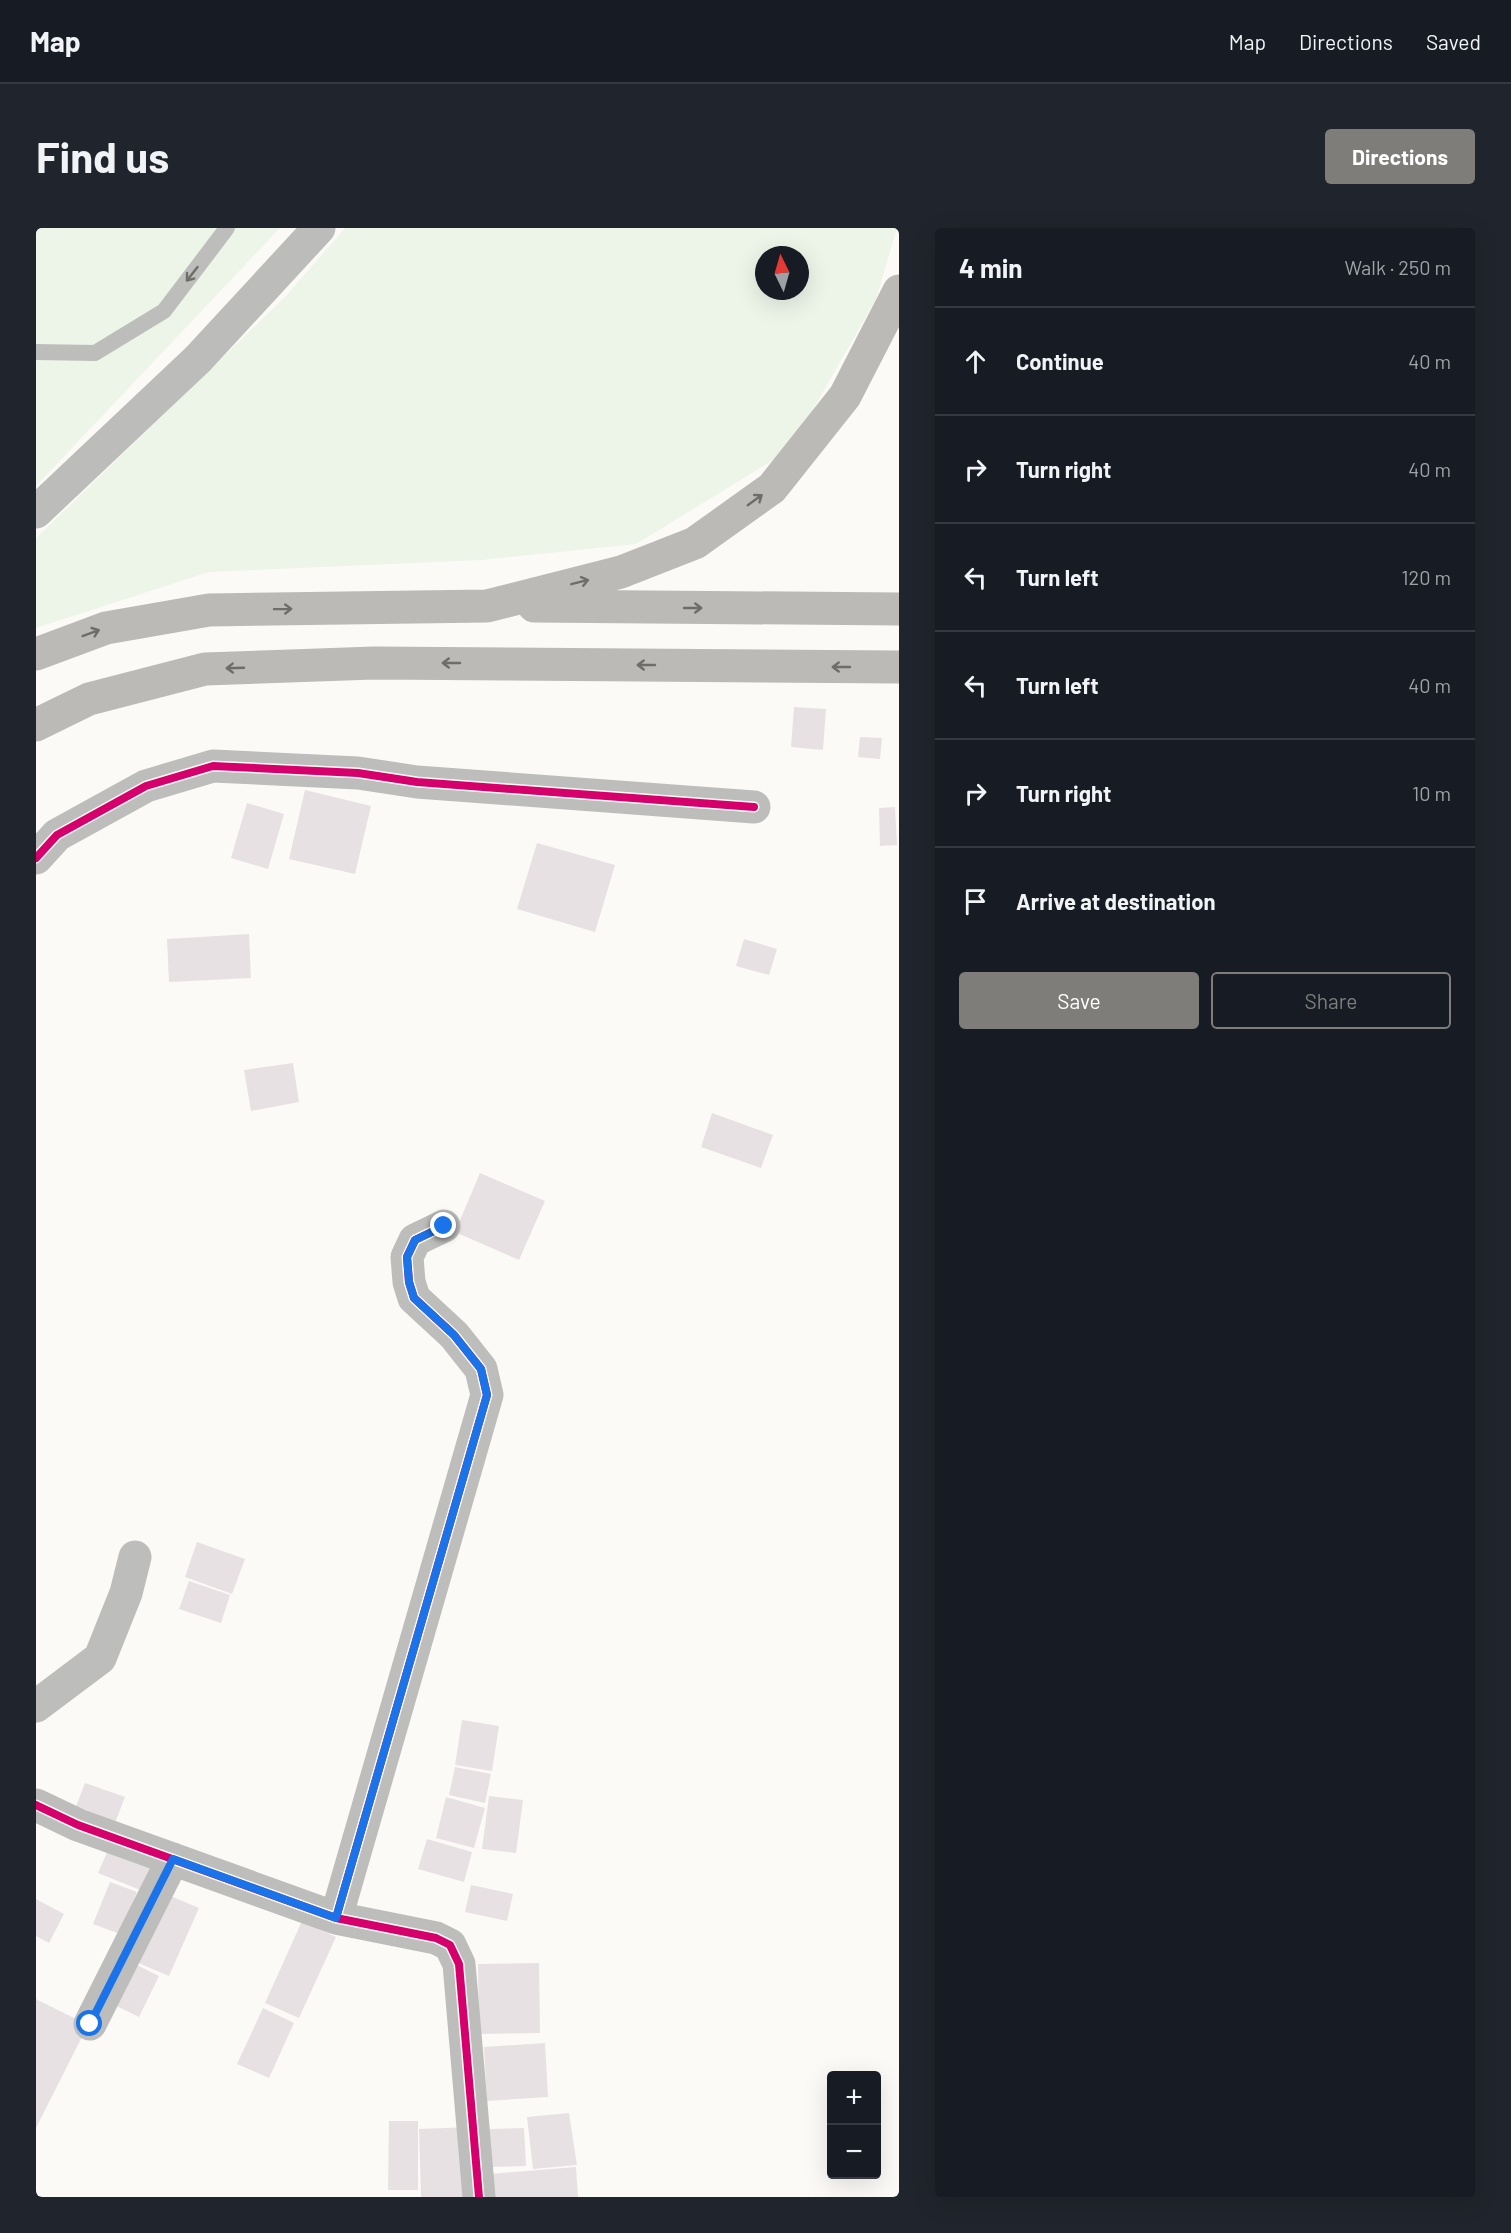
<!DOCTYPE html>
<html lang="en">
<head>
<meta charset="utf-8">
<style>
  body { margin:0; font-family:Barlow,sans-serif; background:#20242c; color:#f1f3f6 }
  .controls { position:absolute; right:18px; bottom:18px; display:grid; overflow:hidden; border-radius:6px; box-shadow:0 6px 24px #0002 }
  .controls button { width:54px; height:54px; display:grid; place-items:center; padding:0; border:0; border-bottom:2px solid #363941; background:#171b24; color:#f1f3f6; font:30px sans-serif }
  .compass { position:absolute; left:719px; top:18px; width:54px; height:54px; border-radius:50%; background:#171b24; box-shadow:0 6px 24px #0002; rotate:355deg }
  .stop { position:absolute; width:18px; height:18px; margin:-14px; border:4px solid #1a73e8; border-radius:50%; background:#fff }
  .stop.end { background:#1a73e8; border-color:#fff; box-shadow:0 2px 6px #0008 }
  .list { margin:0; padding:0; list-style:none }
  h2 { display:flex; justify-content:space-between; align-items:center; height:78px; margin:0; padding:0 24px; font-size:26px }
  h2 small { font-size:20px; font-weight:400; color:#9ea1a6 }
  .list li { display:grid; grid-template-columns:39px 1fr auto; gap:18px; align-items:center; box-sizing:border-box; height:108px; padding:0 24px; border-top:2px solid #363941 }
  .list b { display:block; font-size:22px; white-space:nowrap }
  .list em { font-size:20px; font-style:normal; color:#9ea1a6 }
  .actions { display:flex; gap:12px; padding:18px 24px }
  .actions a { flex:1; padding:14px 0; border:2px solid #7f7d7a; border-radius:6px; text-align:center; font-size:21px; color:#7f7d7a }
  .actions .main { background:#7f7d7a; color:#fff }
  .icon { flex:none; width:33px; height:33px; fill:none; stroke:currentColor; stroke-width:2; stroke-linecap:round; stroke-linejoin:round }
  .map { position:relative; flex:none; width:863px; height:1969px; overflow:hidden; border-radius:6px }
  header { display:flex; align-items:center; gap:36px; box-sizing:border-box; height:84px; padding:0 30px; background:#171b24; border-bottom:2px solid #363941 }
  header strong { font-size:28px }
  nav { display:flex; gap:33px; margin-inline-start:auto; font-size:21px }
  .intro { display:flex; align-items:center; justify-content:space-between; box-sizing:border-box; height:144px; padding:0 36px }
  h1 { margin:0; font-size:42px }
  .button { padding:15px 27px; border-radius:6px; background:#7f7d7a; color:#fff; font-size:21px; font-weight:700 }
  main { display:flex; gap:36px; padding:0 36px }
  aside { flex:1; background:#171b24; border-radius:6px; box-shadow:0 6px 24px #0002 }
  .map>svg:first-child { display:block }
  .green { fill:#edf4e8; fill-rule:evenodd }
  .building { fill:#e7e1e3 }
  .lines { fill:none; stroke-linecap:round; stroke-linejoin:round }
  .lane { stroke:#bdbebb; stroke-width:16 }
  .street { stroke:#bdbebb; stroke-width:33 }
  .secondary { stroke:#bcbcbb; stroke-width:33 }
  .highway { stroke:#bbbab7; stroke-width:33 }
  .cycleway-casing { stroke:#fefbf5; stroke-width:11 }
  .cycleway { stroke:#d6006c; stroke-width:8 }
  .oneway { stroke:#706e6b }
  .oneway2 { stroke:#6f6d6a }
  .route { stroke:#1a73e8; stroke-width:8 }
</style>
</head>
<body>
<header>
<strong>Map</strong>
<nav><a>Map</a><a>Directions</a><a>Saved</a></nav>
</header>
<div class="intro"><h1>Find us</h1><a class="button">Directions</a></div>
<main>
<div class="map">
<svg width="863" height="1969" viewBox="0 0 863 1969">
  <rect width="100%" height="100%" fill="#fcfaf7"/>
  <path class="green" d="M0,0H244L0,258Z
    M309,0H861L840,71L754,222L600,316L446,332L173,344L0,400V310L248,70ZM728,27H764V63H728Z"/>
  <path class="building" d="M758,479L790,481L787,522L755,519Z
    M824,509L846,510L844,531L822,529Z
    M269,562L335,578L319,646L253,631Z
    M211,575L248,586L232,641L195,630Z
    M859,579L861,617L844,618L843,580Z
    M501,615L579,637L559,704L481,681Z
    M213,706L215,750L133,754L131,711Z
    M708,711L741,721L733,747L700,738Z
    M257,835L263,874L215,883L208,842Z
    M676,885L737,907L725,940L665,919Z
    M444,945L509,973L483,1032L419,1004Z
    M161,1314L209,1331L196,1366L149,1349Z
    M153,1353L194,1367L185,1395L143,1381Z
    M426,1492L463,1498L456,1543L419,1537Z
    M419,1539L455,1546L449,1575L413,1567Z
    M49,1555L89,1569L79,1595L39,1581Z
    M453,1568L487,1572L480,1625L446,1621Z
    M410,1569L449,1580L438,1620L400,1610Z
    M391,1611L436,1624L428,1654L382,1641Z
    M76,1613L128,1634L114,1666L62,1645Z
    M74,1654L101,1664L84,1706L57,1696Z
    M435,1657L477,1666L471,1693L429,1684Z
    M125,1664L163,1680L133,1748L95,1732Z
    M0,1671L28,1686L13,1715L0,1708Z
    M266,1693L300,1709L263,1790L229,1775Z
    M93,1733L123,1748L103,1789L72,1774Z
    M503,1735L504,1805L443,1806L442,1736Z
    M0,1771L52,1797L0,1900Z
    M227,1780L258,1795L233,1850L201,1836Z
    M509,1815L512,1869L451,1873L448,1819Z
    M533,1885L541,1937L497,1941L491,1889Z
    M353,1893H382V1962H352Z
    M435,1899L437,1969H385L383,1901Z
    M488,1900L490,1938L454,1939L452,1901Z
    M540,1939L542,1969H455L454,1946Z"/>
  <g class="lines">
    <path class="lane" d="M0,124L59,125L128,83L191,0"/>
    <path class="street" d="M0,630L21,607L110,558L177,538L322,545L381,554L718,579
      M0,1478L64,1430L90,1365L99,1329
      M0,1577L42,1597L300,1690L400,1710L414,1717L423,1736L443,1969
      M300,1690L451,1167L445,1141L418,1107L378,1070L373,1054L371,1029L379,1012L408,998
      M54,1796L137,1631"/>
    <path class="secondary" d="M0,284L162,131L283,0"/>
    <path class="highway" d="M498,378L863,381
      M0,426L70,400L173,382L451,378L585,344L659,315L736,260L809,168L863,63
      M0,497L53,471L169,441L338,435L863,439"/>
    <defs>
      <path id="cycleway" d="M0,630L21,607L110,558L177,538L322,545L381,554L718,579
        M0,1577L42,1597L300,1690L400,1710L414,1717L423,1736L443,1969
        M300,1690L451,1167L445,1141L418,1107L378,1070L373,1054L371,1029L379,1012L408,998"/>
    </defs>
    <use href="#cycleway" class="cycleway-casing"/>
    <use href="#cycleway" class="cycleway"/>
  </g>
  <defs><path id="oneway-shaft" d="M-6 0H5M1.5-3L5.5 0L1.5 3" fill="none" stroke-width="1.6" stroke-linecap="round" stroke-linejoin="round" transform="scale(1.5)"/></defs>
  <use class="oneway" href="#oneway-shaft" transform="translate(156 46) rotate(128)"/>
  <g class="oneway2">
    <use href="#oneway-shaft" transform="translate(719 272) rotate(-36)"/>
    <use href="#oneway-shaft" transform="translate(544 354) rotate(-14)"/>
    <use href="#oneway-shaft" transform="translate(657 380)"/>
    <use href="#oneway-shaft" transform="translate(247 381) rotate(-1)"/>
    <use href="#oneway-shaft" transform="translate(55 405) rotate(-20)"/>
    <use href="#oneway-shaft" transform="translate(415 435) rotate(-180)"/>
    <use href="#oneway-shaft" transform="translate(610 437) rotate(-180)"/>
    <use href="#oneway-shaft" transform="translate(805 439) rotate(-180)"/>
    <use href="#oneway-shaft" transform="translate(199 440) rotate(178)"/>
  </g>
  <g class="lines">
    <path class="route" d="M54,1796L137,1631L300,1690L451,1167L445,1141L418,1107L378,1070L373,1054L371,1029L379,1012L408,998"/>
  </g>
</svg>
<div class="controls">
<button>+</button>
<button>−</button>
</div>
<svg class="compass" viewBox="-18 -18 36 36"><path d="M0-13l5 13h-10z" fill="#e53935"/><path d="M0 13l5-13h-10z" fill="#9ea1a6"/></svg>
<div class="stop" style="left:54px;top:1796px"></div>
<div class="stop end" style="left:408px;top:998px"></div>
</div>
<aside>
<h2>4 min<small>Walk · 250 m</small></h2>
<ul class="list">
<li><svg class="icon" aria-label="ahead" viewBox="0 0 24 24"><path d="M12 20V5M6 11l6-6 6 6"/></svg><div><b>Continue</b></div><em>40 m</em></li>
<li><svg class="icon" aria-label="right" viewBox="0 0 24 24"><path d="M7 20v-9h11M14 6l5 5-5 5"/></svg><div><b>Turn right</b></div><em>40 m</em></li>
<li><svg class="icon" aria-label="left" viewBox="0 0 24 24"><path d="M17 20v-9H6M10 6l-5 5 5 5"/></svg><div><b>Turn left</b></div><em>120 m</em></li>
<li><svg class="icon" aria-label="left" viewBox="0 0 24 24"><path d="M17 20v-9H6M10 6l-5 5 5 5"/></svg><div><b>Turn left</b></div><em>40 m</em></li>
<li><svg class="icon" aria-label="right" viewBox="0 0 24 24"><path d="M7 20v-9h11M14 6l5 5-5 5"/></svg><div><b>Turn right</b></div><em>10 m</em></li>
<li><svg class="icon" aria-label="arrive" viewBox="0 0 24 24"><path d="M6 21V4h12l-3 4 3 4H6"/></svg><div><b>Arrive at destination</b></div></li>
</ul>
<div class="actions"><a class="main">Save</a><a>Share</a></div>
</aside>
</main>
</body>
</html>
